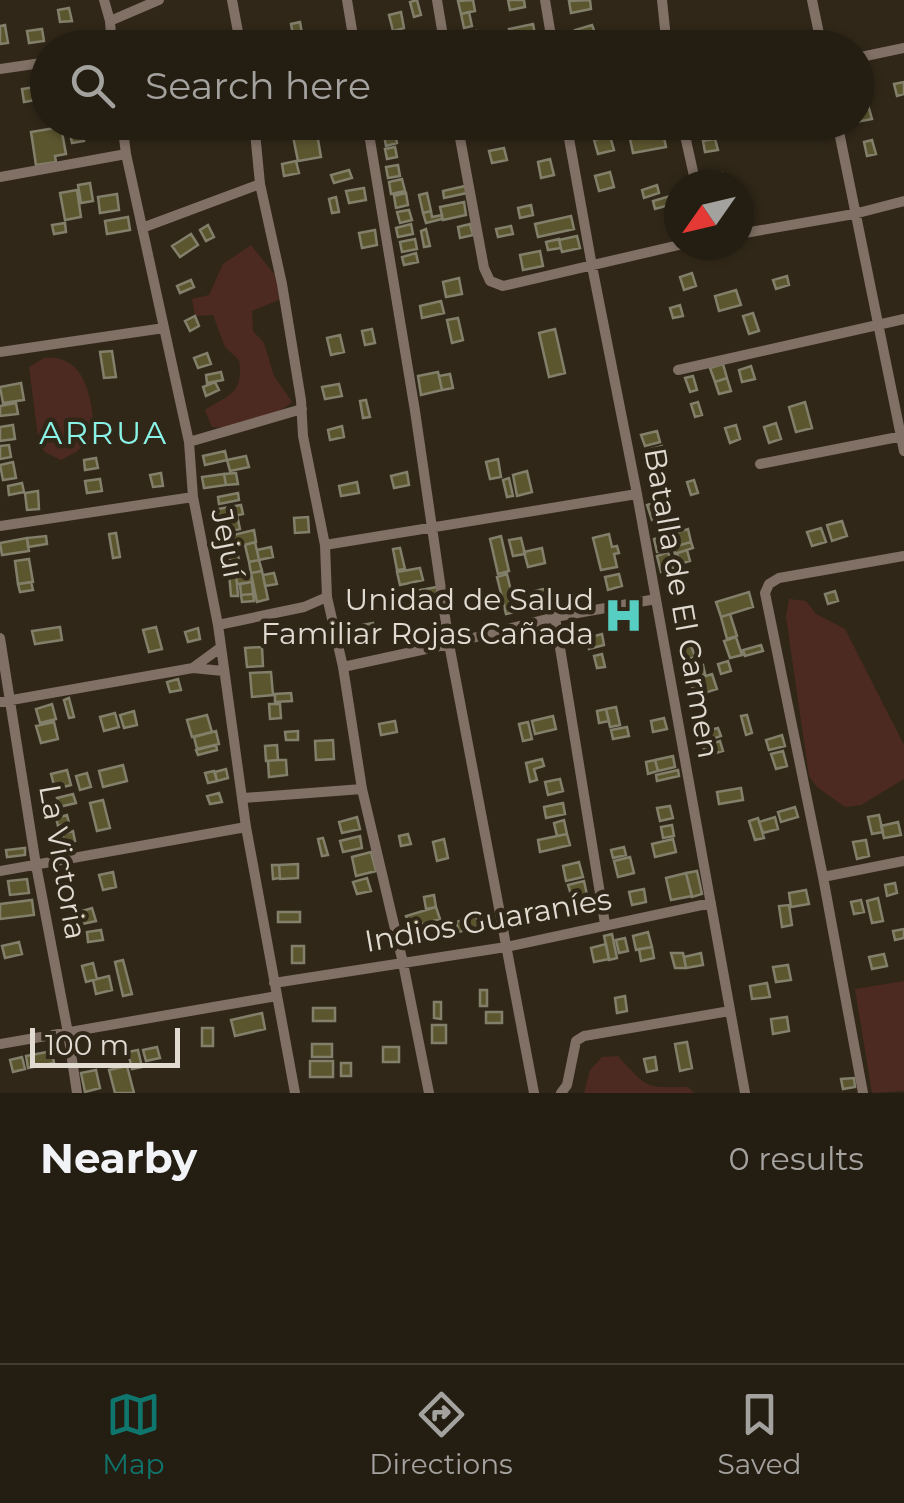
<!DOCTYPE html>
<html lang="en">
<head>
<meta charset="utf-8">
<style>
  body { margin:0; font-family:Montserrat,sans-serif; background:#2c261b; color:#f1f3f6 }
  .compass { position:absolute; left:664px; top:170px; width:90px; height:90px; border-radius:50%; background:#241d12; box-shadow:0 2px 8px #0004; rotate:236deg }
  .scale { position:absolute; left:30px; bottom:25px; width:150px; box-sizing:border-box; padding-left:10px; border:5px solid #e1dbd2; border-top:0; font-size:28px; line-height:35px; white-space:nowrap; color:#e1dbd2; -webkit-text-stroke:8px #302718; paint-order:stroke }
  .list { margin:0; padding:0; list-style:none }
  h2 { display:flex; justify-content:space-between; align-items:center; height:130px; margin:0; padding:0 40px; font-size:42px }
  h2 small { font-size:32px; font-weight:400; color:#a3a29f }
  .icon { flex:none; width:55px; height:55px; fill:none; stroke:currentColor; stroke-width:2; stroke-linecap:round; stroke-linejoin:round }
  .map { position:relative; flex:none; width:904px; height:1093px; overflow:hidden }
  .search { position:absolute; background:#241d12; box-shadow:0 2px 8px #0004; left:30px; right:30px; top:30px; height:110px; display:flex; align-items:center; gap:25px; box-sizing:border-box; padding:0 35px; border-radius:55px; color:#a3a29f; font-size:38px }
  .sheet { height:270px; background:#241d12 }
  nav { display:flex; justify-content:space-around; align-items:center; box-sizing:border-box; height:140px; border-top:2px solid #413b32; background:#241d12; font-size:28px; color:#a3a29f }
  nav a { display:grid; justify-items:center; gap:5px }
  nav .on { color:#0f766e }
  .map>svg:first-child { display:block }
  .green { fill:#4d2a21 }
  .building { fill:#5c562f; stroke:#827f6b; stroke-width:2.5 }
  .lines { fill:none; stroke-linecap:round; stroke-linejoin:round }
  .street { stroke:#807065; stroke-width:10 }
  .labels { text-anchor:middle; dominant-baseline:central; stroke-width:9; stroke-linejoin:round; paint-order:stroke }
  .street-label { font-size:30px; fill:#e1dbd2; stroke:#302718 }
  .poi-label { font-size:30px; fill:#e1dbd2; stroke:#302718; text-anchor:end }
  .neighbourhood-label { font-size:32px; letter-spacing:2.5px; fill:#8af3e7; stroke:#302718 }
</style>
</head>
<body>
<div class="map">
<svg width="904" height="1093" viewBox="0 0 904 1093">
  <rect width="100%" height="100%" fill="#302718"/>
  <path class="green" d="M251,245L282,284L281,299L252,311L253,331L264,343L274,376L292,402C271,420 239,429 212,427L205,410C230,394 244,393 239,360L225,347L213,315L195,316L192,299L209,295L223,264Z
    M44,358C49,358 55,357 60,359C90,367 93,411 94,436L76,452L61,460L45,452L39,444L29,367Z
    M789,599L806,601L816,614L845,629L904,745V779L861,805L845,807L817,787L809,776L786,617Z
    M904,981V1091L872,1093L855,989Z
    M618,1056C647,1088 644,1088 688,1087L694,1093H584L590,1070L602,1057Z"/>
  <path class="building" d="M417,0L421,15L414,17L410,2Z
    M473,0L475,11L461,14L458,1Z
    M508,0H524L525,7L510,10Z
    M590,0L591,9L571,13L569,1Z
    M69,8L72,21L60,22L58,10Z
    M401,12L404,28L393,31L389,15Z
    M469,12L472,26L464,28L461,14Z
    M300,22L303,39L294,40L291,24Z
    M533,24L535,34L512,39L509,29Z
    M5,25L8,43L0,44V26Z
    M592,25L595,33L577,39L575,30Z
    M42,29L44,41L29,43L27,31Z
    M476,31L479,43L462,46L459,35Z
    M383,36L386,48H373L371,39Z
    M904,82V94L897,96L894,84Z
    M35,87L36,100L24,102L22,89Z
    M868,105L872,119L856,122V108Z
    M290,122H315L321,157L298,161Z
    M419,122L420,128L427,127L428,133L415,135L413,124Z
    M531,122H542L544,133L534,135Z
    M661,123L666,147L633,153L628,129Z
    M61,127L66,154L55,156L56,162L36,165L31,132Z
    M82,127L84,141L72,143L69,129Z
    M395,133L397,143L386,146L384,135Z
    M610,136L614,150L598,154L594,140Z
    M715,139L718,150L705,152L703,141Z
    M872,140L876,154L867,156L864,142Z
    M395,147L397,157L387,159L385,149Z
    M504,148L507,160L492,163L489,151Z
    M550,159L554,175L541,178L538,162Z
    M296,161L299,173L284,176L282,164Z
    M398,165L400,176L388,178L386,167Z
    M349,170L352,178L334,183L331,175Z
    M610,172L614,187L599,191L595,176Z
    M722,173L724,185H708L706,176Z
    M402,179L405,191L391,194L389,182Z
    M90,183L93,201L81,203L78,185Z
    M657,185L659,193L644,198L642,190Z
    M465,186L467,193L444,198L443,191Z
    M364,188L366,200L349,203L346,191Z
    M77,190L81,217L65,220L60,193Z
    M406,193L408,205L396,208L394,196Z
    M427,193L431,211L423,213L419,195Z
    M117,194L119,210L100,213L98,197Z
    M670,196L673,204L655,209L653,201Z
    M336,197L339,212L332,213L329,199Z
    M464,202L466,215L443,220L440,207Z
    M531,205L533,215L520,218L518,208Z
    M409,210L412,220L400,223L397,212Z
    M431,211L432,217L442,215V219L426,223L423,213Z
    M571,216L574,229L538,237L535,224Z
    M128,217L130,230L107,234L105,221Z
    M65,223L66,232L54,234L52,225Z
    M411,224L413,234L398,237L396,228Z
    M470,224L473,235L460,238L458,227Z
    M208,225L214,237L206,241L200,230Z
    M511,226L513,234L498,237L496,229Z
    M426,229L430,246L424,247L421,231Z
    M375,230L377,245L362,248L359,233Z
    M191,234L198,245L180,257L172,246Z
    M577,236L580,248L562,252L559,240Z
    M415,239L417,249L402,252L400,242Z
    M559,239L561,248L548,250L546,242Z
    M540,251L543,266L523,270L520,255Z
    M416,253L418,262L404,265L402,257Z
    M692,273L696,286L684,290L680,277Z
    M787,276L789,285L776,289L773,280Z
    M459,278L462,294L446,297L443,282Z
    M191,280L194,287L180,293L177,286Z
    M736,290L741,305L719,311L715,296Z
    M441,301L444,313L422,318L420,306Z
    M680,305L683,316L673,318L670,308Z
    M753,313L759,331L749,334L743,316Z
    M195,316L199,326L190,331L185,321Z
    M458,318L463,340L452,343L447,320Z
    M372,329L375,343L365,345L362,331Z
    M555,329L565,373L549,377L539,333Z
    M340,335L344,352L331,355L327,338Z
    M112,351L116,377L104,378L100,352Z
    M207,353L211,364L198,368L194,358Z
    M723,364L727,378L715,382L710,368Z
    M751,366L755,379L742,382L739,370Z
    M221,372L223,380L207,383L206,375Z
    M438,372L442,390L421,395L418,376Z
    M450,374L453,388L442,390L439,376Z
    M450,374L453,388L442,390L439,376Z
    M693,376L697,390L690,392L685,378Z
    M727,378L731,391L719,394L715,382Z
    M215,382L219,390L206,396L203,387Z
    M21,383L24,400L3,403L0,387Z
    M339,384L342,396L325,399L322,387Z
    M366,400L370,417L363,418L360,401Z
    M698,402L702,415L695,417L691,404Z
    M805,402L812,428L796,432L789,407Z
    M16,403L18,414L0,416V406Z
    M776,423L781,439L769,443L764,427Z
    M13,425L15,439L0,441V427Z
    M736,425L740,439L730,443L725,428Z
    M342,426L344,437L330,440L328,430Z
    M657,431L660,442L645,446L641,435Z
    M9,445L11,457L0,459V446Z
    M662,446L665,459L651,463L647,450Z
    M225,451L227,460L205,465L203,456Z
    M246,456L249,467L230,471L227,460Z
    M96,458L98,468L85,470L84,460Z
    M498,459L501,477L490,479L486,462Z
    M13,462L16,478L3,480L0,465Z
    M527,471L532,492L517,496L513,475Z
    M407,472L409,485L394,488L391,476Z
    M161,473L163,486L153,487L150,475Z
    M236,473L238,484L226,485L224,474Z
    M224,474L226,485L204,488L202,477Z
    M509,478L513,496L507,497L503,480Z
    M100,479L102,491L87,493L85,481Z
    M694,480L698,493L691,495L687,482Z
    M357,482L359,493L341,496L339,486Z
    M22,483L24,492L9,495L8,486Z
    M38,491L39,509L27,510L25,493Z
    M238,493L239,500L219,504L218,497Z
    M662,500L667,516L652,520L647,505Z
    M241,505L243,514L219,519L218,509Z
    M237,515L240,529L231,531L228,517Z
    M308,517L309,532L295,533L294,518Z
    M675,518L679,532L667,535L663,521Z
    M842,521L847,536L832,541L827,525Z
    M821,528L826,542L812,546L807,532Z
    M688,529L691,542L657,552L654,539Z
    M254,530L256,542L227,549L225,537Z
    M116,533L120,557L113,558L109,534Z
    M609,534L612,547L617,546L619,553L614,554L617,567L601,570L593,538Z
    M46,536L47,544L28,547L27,538Z
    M501,536L509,571L498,574L490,539Z
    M27,538L29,551L2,555L0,543Z
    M521,538L525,554L513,556L509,540Z
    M255,542L259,560L249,562L245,545Z
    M691,542L693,548L675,554L673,547Z
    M236,547L240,564L232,566L227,549Z
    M271,547L273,557L259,560L257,550Z
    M400,548L405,569L397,570L393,549Z
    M542,548L545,563L528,567L524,552Z
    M687,550L690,561L680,564L677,553Z
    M668,552L673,568L661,572L657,556Z
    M29,559L33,582L18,584L15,561Z
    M259,560L262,571L251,573L249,562Z
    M420,568L423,580L400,585L397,572Z
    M262,571L268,599L257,602L251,573Z
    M229,573H236L238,596H231Z
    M251,573L252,582L237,584L236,575Z
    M274,573L277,584L265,586L263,575Z
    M507,574L516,612L506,614L497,577Z
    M619,574L622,586L608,590L605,577Z
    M31,582L33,590L20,592L18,584Z
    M252,582L253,594L241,595L240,584Z
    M437,587L439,596L422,599L420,590Z
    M548,588L550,600L538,603L535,591Z
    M835,591L838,601L828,604L825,594Z
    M749,592L753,607L721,617L716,602Z
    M253,594L254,601L242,602L241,595Z
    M730,614L737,636L727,639L721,617Z
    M373,623L374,628L358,632L357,626Z
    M60,627L62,640L35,644L32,631Z
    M156,627L162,649L149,652L143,630Z
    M198,628L200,639L188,642L185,632Z
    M374,628L377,639L361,643L358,632Z
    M602,634L604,645L589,649L587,638Z
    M736,637L742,655L730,658L724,641Z
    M690,642L695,657L686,660L682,645Z
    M761,645L763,651L745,656L743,650Z
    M262,647L263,666L247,667L245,648Z
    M602,654L605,667L597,668L594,656Z
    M728,661L731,671L721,674L718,664Z
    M703,665L705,674L685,680L682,671Z
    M271,672L273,695L252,697L250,673Z
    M712,674L717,689L695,696L690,681Z
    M178,679L181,690L170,692L167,682Z
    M291,693L292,701L275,702V694Z
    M69,698L74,717L69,718L64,700Z
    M52,704L56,719L40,723L36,709Z
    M269,704H280L281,718L270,719Z
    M616,707L620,725L610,727L606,709Z
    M606,709L609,721L599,723L597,711Z
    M134,711L137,725L124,728L120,715Z
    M115,713L119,727L104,731L100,717Z
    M207,715L212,732L192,737L187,720Z
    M747,715L752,733L746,735L741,716Z
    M553,716L556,729L535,734L532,721Z
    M664,718L667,729L653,732L651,721Z
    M395,721L397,732L381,735L379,724Z
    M54,722L58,739L41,743L36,726Z
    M528,722L532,739L523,741L519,724Z
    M627,727L629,736L613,739L611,730Z
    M718,728L721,736L709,740L706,731Z
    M216,731L219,744L197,749L194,737Z
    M298,731V740H286L285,732Z
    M782,735L785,746L769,750L766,740Z
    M333,740L334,759L316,760L315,741Z
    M720,741L723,751L706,756L703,746Z
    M216,745L217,750L198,755L196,750Z
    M277,745L278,760L266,761L265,746Z
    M783,751L787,766L776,769L771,754Z
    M673,756L675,767L658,771L655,760Z
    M542,759L544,766L534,769L537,780L530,782L526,763Z
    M278,760H286L287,775L269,777L268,761Z
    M655,760L658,771L648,774L646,762Z
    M123,765L127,781L103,787L99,771Z
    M226,769L228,778L217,781L215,772Z
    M67,770L71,785L55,789L51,774Z
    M678,770L679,776L657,781L656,775Z
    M214,771L217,781L208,783L205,773Z
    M87,773L91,787L80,790L76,776Z
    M560,779L563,791L548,795L545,782Z
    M741,788L743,800L719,804L717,792Z
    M219,793L222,802L210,804L207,796Z
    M73,794L76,803L59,807L57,798Z
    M103,800L110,828L97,831L90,803Z
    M563,803L565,814L546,818L544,807Z
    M670,806L673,818L660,821L657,808Z
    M795,807L798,817L781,822L778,812Z
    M67,815L69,823L58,826L56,818Z
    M879,815L883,832L872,834L868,817Z
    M357,817L360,829L342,833L339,822Z
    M775,817L778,829L763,833L759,822Z
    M758,818L764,838L755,840L749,821Z
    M564,820L567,834L557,836L554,823Z
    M898,822L901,835L884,838L881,826Z
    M672,825L674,836L663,838L661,827Z
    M73,831L75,841L65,843L62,834Z
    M408,834L411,844L401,846L399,836Z
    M567,834L570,845L540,852L538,840Z
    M360,836L362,848L343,852L340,841Z
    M323,838L328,855L322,856L318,839Z
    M444,839L448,858L437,861L433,842Z
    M673,839L676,852L655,857L652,844Z
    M866,840L869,856L857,859L853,842Z
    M624,847L626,855L613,858L611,850Z
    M25,848V855L7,857L6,850Z
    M371,852L376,871L356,876L352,857Z
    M630,857L634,873L618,877L614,861Z
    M579,862L583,877L566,881L563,866Z
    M298,864V878L280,879L279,865Z
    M272,865H279L280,878L273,879Z
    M697,871L702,894L692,897L686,873Z
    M113,872L116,887L103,890L99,875Z
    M686,873L692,896L671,900L666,878Z
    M367,878L371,891L357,894L353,882Z
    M27,879L29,893L10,895L8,881Z
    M584,881L587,895L572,898L568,885Z
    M895,883L897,893L887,896L885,885Z
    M644,889L646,902L632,905L629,892Z
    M806,890L809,904L791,907L789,893Z
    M434,895L436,907L426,909L424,897Z
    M878,898L883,921L872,923L867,901Z
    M32,900L34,915L0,919V904Z
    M861,900L864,912L854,914L851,902Z
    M789,905L792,925L782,927L779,906Z
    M436,907L440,919L410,928L406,916Z
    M92,908L96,921L78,925L75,913Z
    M278,912H300V922H278Z
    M476,916L479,926L459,932L456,922Z
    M904,929V938L895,940L893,931Z
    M101,930L103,940L88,942L87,932Z
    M648,932L652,947L636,950L633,936Z
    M612,934L617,958L609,960L604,936Z
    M625,938L628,951L619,953L616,940Z
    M19,942L22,954L5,958L2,946Z
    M606,944L609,959L594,962L591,948Z
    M292,946H304V963H292Z
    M652,947L654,958L641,961L639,949Z
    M671,953H683L686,968H675Z
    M701,953L703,965L686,968L684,957Z
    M884,954L887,966L872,969L869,957Z
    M123,960L132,994L123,996L115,962Z
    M93,963L97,979L86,982L82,966Z
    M788,965L791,980L776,982L773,967Z
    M109,976L112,990L96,994L93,980Z
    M767,983L770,997L752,999L750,986Z
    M480,990H487V1006H480Z
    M625,996L627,1011L617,1013L615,998Z
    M434,1002H441V1019L434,1018Z
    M313,1008H335V1021H313Z
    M486,1012H502V1023H486Z
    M262,1013L265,1029L235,1036L231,1020Z
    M787,1017L789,1031L773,1034L771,1019Z
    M432,1025H446V1043H432Z
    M202,1028H213V1046H202Z
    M687,1042L692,1068L680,1071L675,1044Z
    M312,1044H332V1057H312Z
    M157,1047L160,1058L146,1061L143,1050Z
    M383,1047H399V1062H383Z
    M138,1050L142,1067L132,1069L128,1052Z
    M52,1051L54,1063L28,1068L26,1056Z
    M22,1057L25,1069L13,1072L10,1060Z
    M655,1057L657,1070L647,1072L644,1059Z
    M310,1061H333V1077H310Z
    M341,1063H351V1076H341Z
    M127,1066L134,1093H115L109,1070Z
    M96,1070L100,1088L85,1092L81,1073Z
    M854,1078L855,1087L843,1089L841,1079Z"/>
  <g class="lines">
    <path class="street" d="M104,0L110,21L112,48
      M232,0L241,48
      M347,0L355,48
      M437,0L445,48
      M545,0L553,48
      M662,0L667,48
      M812,0L822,48
      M110,21L159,0
      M856,58L904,48
      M0,69L48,62
      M122,122L126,154L189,442L193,497L218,625L246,827L295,1093
      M254,122L260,184L282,284L301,400L303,436L325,545
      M367,122L415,411L449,644L534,1093
      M457,122L484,268L490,281L503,286L679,245
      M566,122L592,266L637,494L745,1093
      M682,122L696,185
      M837,122L904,451
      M0,177L126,154
      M142,228L260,184
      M739,234L854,214L904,201
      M0,352L164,328
      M678,370L904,319
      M189,442L302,409
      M760,464L903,436
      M0,526L193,497
      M555,617L605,924
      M218,625L304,607L327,597
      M0,638L36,865L68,1033L77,1093
      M194,667L220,648
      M343,667L449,644L555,617L656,599
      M0,702L193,668L223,671
      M244,798L362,789
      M0,871L246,827
      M823,877L904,861
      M274,983L506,947L711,903
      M0,1044L277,996
      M429,1093L403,963L362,789L343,667L327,597L325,545L637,494
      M561,1093L567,1085L576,1041L584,1036L730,1011
      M863,1093L823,877L765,593L769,584L779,578L904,556"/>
  </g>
  <defs>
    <symbol id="hospital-bare" viewBox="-9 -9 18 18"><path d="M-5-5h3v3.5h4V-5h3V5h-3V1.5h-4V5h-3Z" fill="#57cec2" stroke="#302718" stroke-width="2.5" paint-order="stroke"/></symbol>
  </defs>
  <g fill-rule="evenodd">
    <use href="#hospital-bare" x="596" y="588" width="55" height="55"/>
  </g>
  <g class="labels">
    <g class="street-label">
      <text transform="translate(228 543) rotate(79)">Jejuí</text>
      <text transform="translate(682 603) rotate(80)">Batalla de El Carmen</text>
      <text transform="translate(63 862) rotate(80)">La Victoria</text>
      <text transform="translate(488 920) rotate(-10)">Indios Guaraníes</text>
    </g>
    <g class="poi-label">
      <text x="594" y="599">Unidad de Salud<tspan x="594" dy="34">Familiar Rojas Cañada</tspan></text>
    </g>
    <g class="neighbourhood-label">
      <text x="104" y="432">ARRUA</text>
    </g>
  </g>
</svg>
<svg class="compass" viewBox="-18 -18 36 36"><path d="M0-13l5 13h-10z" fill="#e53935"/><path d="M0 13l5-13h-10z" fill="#a3a29f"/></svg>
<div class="scale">100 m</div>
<div class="search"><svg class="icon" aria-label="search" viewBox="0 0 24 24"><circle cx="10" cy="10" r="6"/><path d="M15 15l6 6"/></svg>Search here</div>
</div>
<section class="sheet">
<h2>Nearby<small>0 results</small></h2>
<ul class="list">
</ul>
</section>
<nav>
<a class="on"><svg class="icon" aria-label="map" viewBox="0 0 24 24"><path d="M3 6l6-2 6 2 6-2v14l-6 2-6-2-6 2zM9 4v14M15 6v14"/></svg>Map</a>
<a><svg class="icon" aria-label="directions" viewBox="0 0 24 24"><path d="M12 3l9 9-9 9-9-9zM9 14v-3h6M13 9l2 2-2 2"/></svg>Directions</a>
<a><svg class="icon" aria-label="saved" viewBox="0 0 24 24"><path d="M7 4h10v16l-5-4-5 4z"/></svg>Saved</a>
</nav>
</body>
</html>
